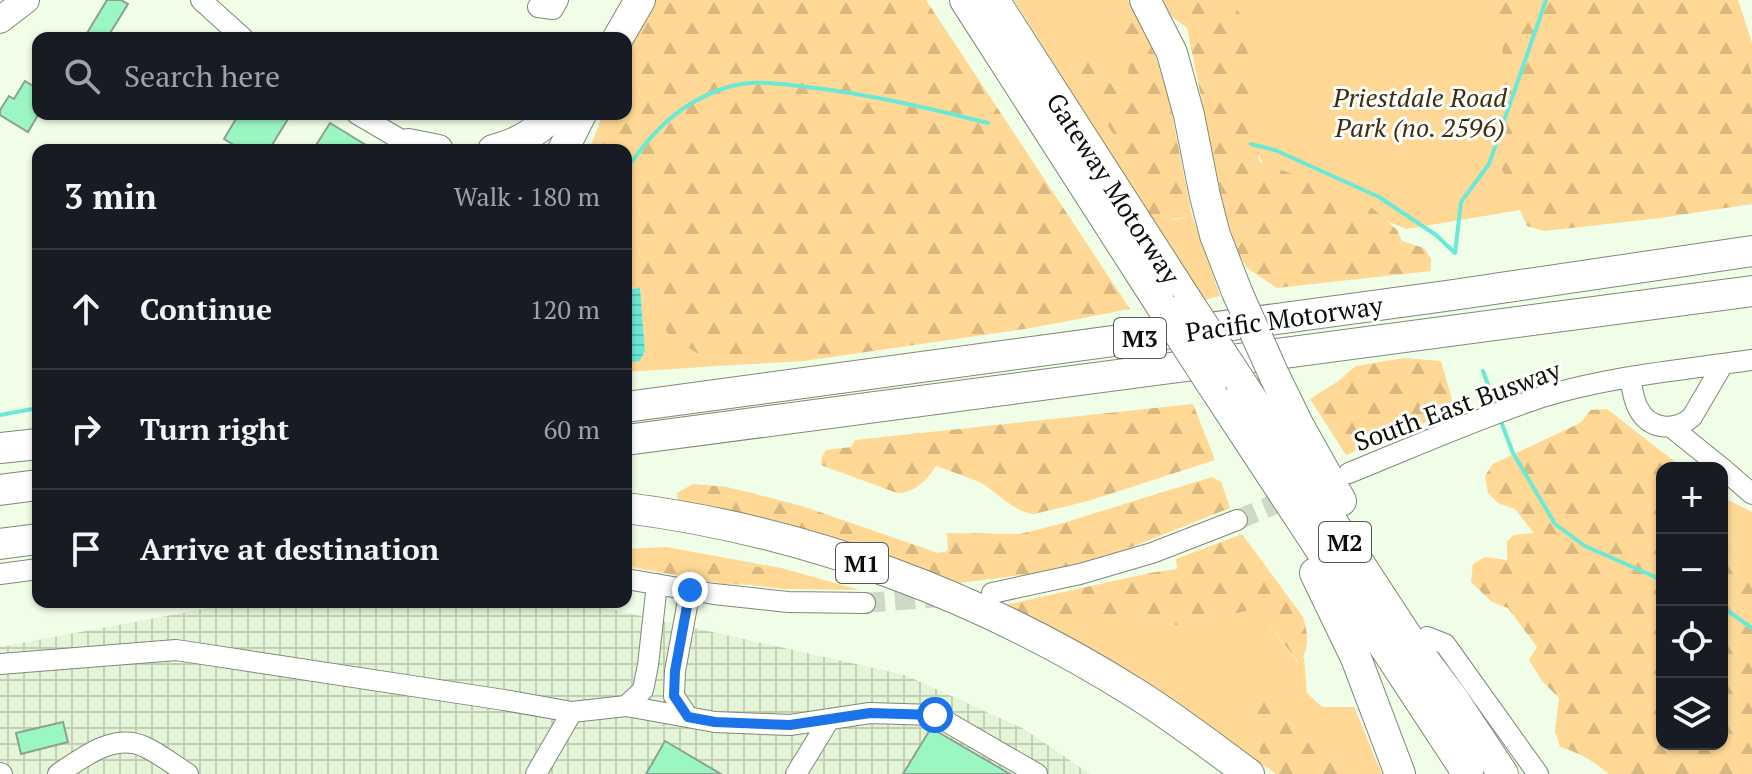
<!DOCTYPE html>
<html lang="en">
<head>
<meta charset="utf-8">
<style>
  body { margin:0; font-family:"PT Serif",serif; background:#20242c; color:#f1f3f6 }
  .controls { position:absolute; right:24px; bottom:24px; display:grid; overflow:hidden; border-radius:16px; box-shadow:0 2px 6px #0004 }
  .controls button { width:72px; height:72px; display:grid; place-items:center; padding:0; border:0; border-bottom:2px solid #363941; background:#171b24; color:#f1f3f6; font:40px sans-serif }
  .stop { position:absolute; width:24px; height:24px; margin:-18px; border:6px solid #1a73e8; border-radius:50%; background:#fff }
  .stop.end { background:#1a73e8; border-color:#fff; box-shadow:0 2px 8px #0008 }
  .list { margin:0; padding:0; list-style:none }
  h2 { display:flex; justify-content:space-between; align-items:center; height:104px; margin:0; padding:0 32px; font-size:34px }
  h2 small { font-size:26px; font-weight:400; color:#9ea1a6 }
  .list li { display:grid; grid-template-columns:52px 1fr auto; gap:24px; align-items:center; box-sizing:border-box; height:120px; padding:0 32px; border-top:2px solid #363941 }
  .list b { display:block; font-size:30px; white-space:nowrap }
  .list em { font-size:26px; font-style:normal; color:#9ea1a6 }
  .icon { flex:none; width:44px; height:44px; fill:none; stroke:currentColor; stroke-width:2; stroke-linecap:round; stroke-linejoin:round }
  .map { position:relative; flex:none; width:1752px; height:774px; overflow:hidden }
  .search { position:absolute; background:#171b24; box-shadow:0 2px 6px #0004; left:32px; top:32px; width:600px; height:88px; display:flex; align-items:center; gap:20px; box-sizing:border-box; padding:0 28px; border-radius:16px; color:#9ea1a6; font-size:30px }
  .panel { position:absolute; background:#171b24; box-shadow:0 2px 6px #0004; left:32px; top:144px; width:600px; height:464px; border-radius:16px }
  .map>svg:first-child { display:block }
  .industrial { fill:url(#industrial-grid) }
  .green { fill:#fed894 }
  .forest { fill:url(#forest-firs) }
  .water { fill:url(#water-rules) }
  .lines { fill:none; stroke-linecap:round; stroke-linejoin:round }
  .stream { stroke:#6be9d7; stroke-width:4 }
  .building { fill:#9bf7c1; stroke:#8ba193; stroke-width:2 }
  .minor-tunnel { stroke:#ced9c6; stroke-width:20; stroke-dasharray:20 10; stroke-linecap:butt }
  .minor-casing { stroke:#7e8976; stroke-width:22 }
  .major-casing { stroke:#7e8976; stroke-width:28 }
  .highway-casing { stroke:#7e8976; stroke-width:32 }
  .minor { stroke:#fff; stroke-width:20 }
  .major { stroke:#fff; stroke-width:26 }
  .highway { stroke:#fff; stroke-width:30 }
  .highway-bridge-casing { stroke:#7e8976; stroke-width:32; stroke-linecap:butt }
  .highway-bridge { stroke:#fff; stroke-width:30 }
  .route { stroke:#1a73e8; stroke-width:10 }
  .labels { text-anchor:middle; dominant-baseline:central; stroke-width:6; stroke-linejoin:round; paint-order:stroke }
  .shield { fill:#fff; stroke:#545752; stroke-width:2 }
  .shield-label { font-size:24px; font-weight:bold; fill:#0b0f08 }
  .park-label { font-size:26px; font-style:italic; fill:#412f09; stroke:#fff }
  .street-label { font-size:26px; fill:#0b0f08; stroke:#fff }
</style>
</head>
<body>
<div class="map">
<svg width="1752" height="774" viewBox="0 0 1752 774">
  <defs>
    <pattern id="industrial-grid" width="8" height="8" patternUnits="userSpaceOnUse" patternTransform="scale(2)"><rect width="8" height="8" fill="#e3f4d7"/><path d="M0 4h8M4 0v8" fill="none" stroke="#c1d0b7"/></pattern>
    <pattern id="forest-firs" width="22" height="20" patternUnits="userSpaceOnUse" patternTransform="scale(2)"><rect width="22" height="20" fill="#fed894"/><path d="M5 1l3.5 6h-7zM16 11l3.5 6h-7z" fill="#d8b87e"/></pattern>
    <pattern id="water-rules" width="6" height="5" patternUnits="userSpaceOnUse" patternTransform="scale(2)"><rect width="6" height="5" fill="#6be9d7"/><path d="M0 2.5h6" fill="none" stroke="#5bc7b7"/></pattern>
  </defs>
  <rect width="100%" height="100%" fill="#f0fde7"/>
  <path class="industrial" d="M241,602H578L905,675L1024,729L1090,774H0V647Z"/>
  <path class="green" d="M1014,0H1127L1138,17L1127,55L1131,92L1113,86L1090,60L1092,100L1139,176L1146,211L1175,220L1192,216L1220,296L1204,300L1145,211Z
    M1190,0H1738L1752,43V171L1406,229L1265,169L1203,22Z
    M640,287L669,336L718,366L626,372V363L640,361L645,351Z
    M1722,497L1752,512V558L1741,556C1723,529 1722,529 1722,497Z
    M666,547L781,568L860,590L783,589L749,585L775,576L774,571L769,568L626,553V549Z
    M1256,608L1298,663L1304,657L1307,693L1322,707H1354L1382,774H1360L1347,763L1305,739L1281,713L1246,716L1265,766L1056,631L1070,623L1104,615L1188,627Z"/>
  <path class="forest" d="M652,0H926L1130,309L1031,328L804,361L718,366L669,336L640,287L626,291V305V150H589L603,114H626V55L638,24Z
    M1160,0H1229L1239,12L1253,79L1259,162L1301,177L1370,206L1397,230L1402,241L1424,248L1431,259V271L1277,288L1247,268L1236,249L1222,199L1187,28L1168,14Z
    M1485,0H1729L1752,76V204L1660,218L1544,231L1527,226L1499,163L1505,81L1500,18Z
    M1128,14L1138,17L1165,79L1192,216C1173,220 1163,221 1145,211L1139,176L1092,100L1077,65L1080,57L1090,60L1113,86L1130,92L1127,55L1117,42Z
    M1404,358L1441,361L1455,410L1346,455L1310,399L1337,382L1356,366Z
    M1193,404L1215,460L1088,501L1034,514C1013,512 997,491 979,482C965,476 950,471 936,466C927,480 915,493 897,493L821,465L822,457L826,450L851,447L855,440Z
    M1607,409L1683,468H1662V744H1722V523L1725,532L1741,556L1752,558V774H1609C1594,761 1578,752 1560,747L1555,730L1559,698L1542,681L1529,660L1537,647L1508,608L1492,602L1471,582L1473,564L1485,557L1507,560V541L1514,535L1534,533L1515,509L1498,503L1488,493L1485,476L1493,464L1580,423L1591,410Z
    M1212,477L1221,482L1230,508L1119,552L1045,572L951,584L682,503L677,498V493L693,484L727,487L802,506L938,553L948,551L947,533L1020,534L1060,524Z
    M1242,534L1303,617C1308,632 1310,650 1299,663L1256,608L1188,627L1104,615L1070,623L1056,631L1005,605L1150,573L1177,569L1176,559Z
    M626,553L770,568L774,570L776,576L749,585L724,584L626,566Z
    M1260,698L1281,713L1305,739L1347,763L1360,774H1276L1265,766L1246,716L1250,700Z"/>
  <path class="water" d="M640,287L645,351L640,361L626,363V347L629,344L632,335L626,291Z"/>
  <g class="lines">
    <path class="stream" d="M1251,144L1275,150L1379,197L1436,235L1455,253
      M626,170C652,131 682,101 728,87C754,79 781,84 807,87C869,94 928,108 988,123
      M1455,253L1461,202L1489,164L1546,0
      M1483,371L1496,407
      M0,415L38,408
      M1500,419L1513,453L1555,524L1585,546L1662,580
      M1722,607L1752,628"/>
  </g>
  <path class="building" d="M107,0H121L128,4L107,38H84Z
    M25,81L38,89V115L28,132L0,115V110L9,96L14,99Z
    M239,114H291L269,150H242L224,139Z
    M330,123L374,150H313Z
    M63,722L68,742L21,754L16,733Z
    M931,728L993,764L1010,774H903Z
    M665,741L721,774H646Z"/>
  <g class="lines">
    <path class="minor-tunnel" d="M1237,520L1297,495
      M865,603L940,597"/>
    <defs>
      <path id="minor" d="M201,0L243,38
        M538,7L553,9L558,0
        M357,114L408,144L415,150
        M1630,377C1632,387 1633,399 1638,408C1649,430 1675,432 1692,417L1723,364
        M1671,427L1722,468
        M1722,468L1752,494
        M1349,473C1413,447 1476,419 1542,397C1610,376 1682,370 1752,360
        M0,574L38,569
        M626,579L714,594L788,602L865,603
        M992,593L1080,574L1152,553L1237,520
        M1427,637L1445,644L1538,774
        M0,664L176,650L504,700L572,712
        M626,706L643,690L648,665L657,584
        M688,717L674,696L675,671L690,590
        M0,773L2,774
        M58,774C82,758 114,732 145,747C160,754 174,765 188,774
        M536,774L572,712L626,706L715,722L790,725L870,713L935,715L1037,774
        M796,774L829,720"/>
      <path id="major" d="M0,20L26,0"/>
      <path id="highway" d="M965,0L1160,304
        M994,0L1188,302
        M1145,0L1172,53L1189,115L1205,196L1215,235L1237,292
        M618,38L640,0
        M408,144L438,150
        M493,150C517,144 537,133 553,114
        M563,150L581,114
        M1274,375L1299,426L1341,501
        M1240,381L1412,644L1454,700L1503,774
        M1211,383L1468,774
        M626,407L1453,295L1752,251
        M626,440L1752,291
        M0,448L38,444
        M0,490L38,485
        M626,508C807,531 981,596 1135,693C1175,718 1211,746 1249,774
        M0,544L38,539
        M1315,573L1356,658L1400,774"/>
    </defs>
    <use href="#minor" class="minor-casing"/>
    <use href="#major" class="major-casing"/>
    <use href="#highway" class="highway-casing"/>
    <use href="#minor" class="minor"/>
    <use href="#major" class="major"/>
    <use href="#highway" class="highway"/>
    <defs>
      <path id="highway-bridge" d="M1237,292L1274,375
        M1188,302L1240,381
        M1160,304L1211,383"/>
    </defs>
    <use href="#highway-bridge" class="highway-bridge-casing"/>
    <use href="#highway-bridge" class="highway-bridge"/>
  </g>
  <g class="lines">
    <path class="route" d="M690,590L675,671L674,696L688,717L715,722L790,725L870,713L935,715"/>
  </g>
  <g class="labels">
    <g class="shield">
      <rect x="1114" y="318" width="52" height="40" rx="6"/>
      <rect x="1319" y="522" width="52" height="40" rx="6"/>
      <rect x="836" y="543" width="52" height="40" rx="6"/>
    </g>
    <g class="shield-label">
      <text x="1140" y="338">M3</text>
      <text x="1345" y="542">M2</text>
      <text x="862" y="563">M1</text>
    </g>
    <g class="park-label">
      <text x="1420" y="97">Priestdale Road<tspan x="1420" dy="30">Park (no. 2596)</tspan></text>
    </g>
    <g class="street-label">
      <text transform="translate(1114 188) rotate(57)">Gateway Motorway</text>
      <text transform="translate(1284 318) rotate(-8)">Pacific Motorway</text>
      <text transform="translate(1457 405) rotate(-20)">South East Busway</text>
    </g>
  </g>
</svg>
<div class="controls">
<button>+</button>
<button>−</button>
<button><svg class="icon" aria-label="locate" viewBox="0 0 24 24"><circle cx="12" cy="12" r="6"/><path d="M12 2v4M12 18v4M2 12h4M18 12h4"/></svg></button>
<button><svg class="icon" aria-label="layers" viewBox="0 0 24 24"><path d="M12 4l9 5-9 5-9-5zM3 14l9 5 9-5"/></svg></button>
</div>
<div class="stop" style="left:935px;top:715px"></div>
<div class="stop end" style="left:690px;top:590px"></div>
<div class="search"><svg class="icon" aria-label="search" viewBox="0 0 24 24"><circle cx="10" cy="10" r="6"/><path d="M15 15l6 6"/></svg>Search here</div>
<section class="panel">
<h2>3 min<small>Walk · 180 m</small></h2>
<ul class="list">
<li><svg class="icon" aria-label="ahead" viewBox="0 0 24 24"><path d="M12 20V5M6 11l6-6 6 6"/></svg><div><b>Continue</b></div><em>120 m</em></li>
<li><svg class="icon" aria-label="right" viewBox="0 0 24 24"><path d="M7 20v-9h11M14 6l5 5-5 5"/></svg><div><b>Turn right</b></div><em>60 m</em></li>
<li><svg class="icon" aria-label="arrive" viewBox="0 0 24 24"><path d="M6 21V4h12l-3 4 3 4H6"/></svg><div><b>Arrive at destination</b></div></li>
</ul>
</section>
</div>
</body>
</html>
